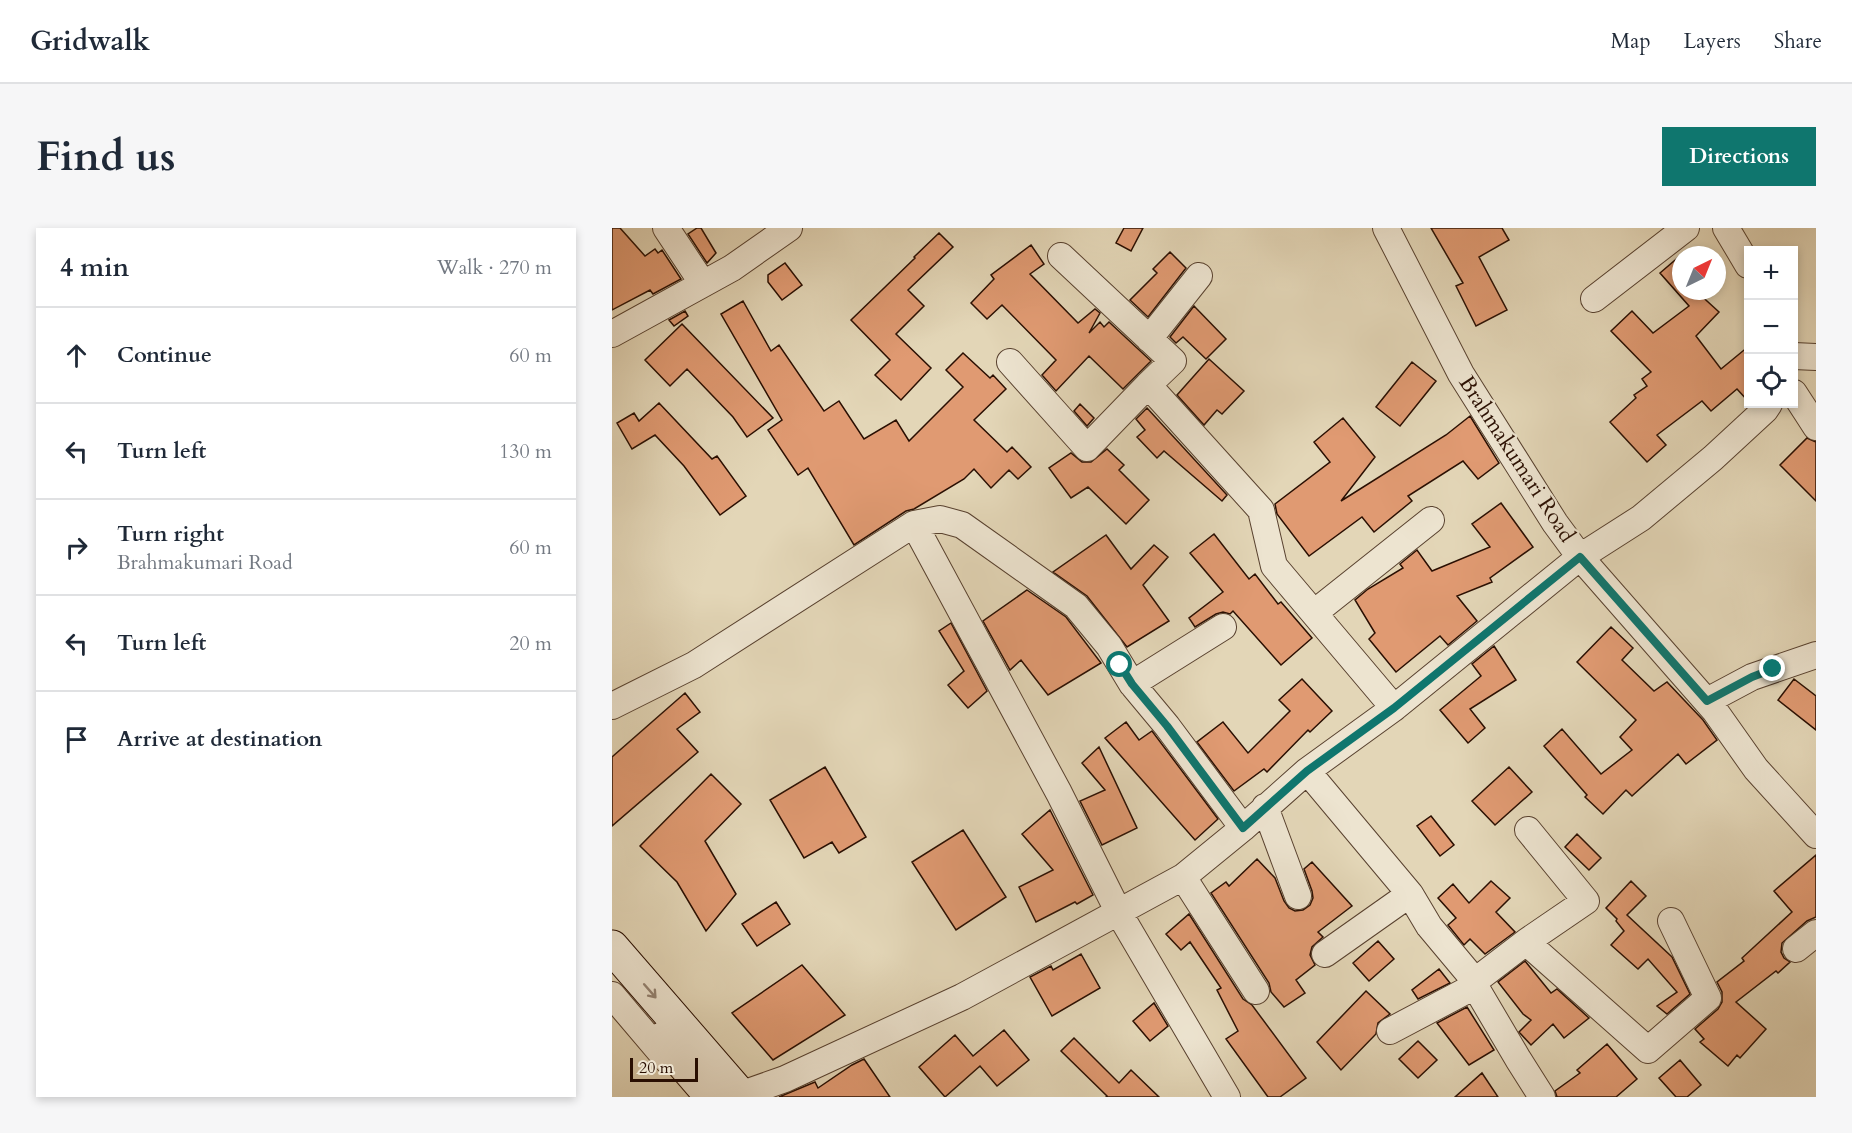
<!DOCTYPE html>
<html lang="en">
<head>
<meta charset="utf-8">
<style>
  body { margin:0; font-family:Cardo,serif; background:#f6f6f7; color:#1f2937 }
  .controls { position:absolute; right:18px; top:18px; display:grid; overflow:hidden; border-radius:0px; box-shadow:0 3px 9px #0003 }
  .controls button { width:54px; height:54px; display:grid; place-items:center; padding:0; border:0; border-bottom:2px solid #e0e1e3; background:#fff; color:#1f2937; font:30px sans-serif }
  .compass { position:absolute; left:1060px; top:18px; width:54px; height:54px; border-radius:50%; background:#fff; box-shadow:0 3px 9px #0003; rotate:43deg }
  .scale { position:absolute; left:18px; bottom:15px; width:68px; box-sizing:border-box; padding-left:6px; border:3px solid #2a0f02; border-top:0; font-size:16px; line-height:21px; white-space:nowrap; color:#2a0f02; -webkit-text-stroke:4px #ede4d0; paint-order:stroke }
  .stop { position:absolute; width:18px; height:18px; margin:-14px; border:4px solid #0f766e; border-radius:50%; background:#fff }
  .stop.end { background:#0f766e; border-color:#fff; box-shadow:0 2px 6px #0008 }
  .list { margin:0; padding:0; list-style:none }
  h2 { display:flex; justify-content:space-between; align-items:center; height:78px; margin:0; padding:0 24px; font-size:26px }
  h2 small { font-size:20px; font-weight:400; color:#747a83 }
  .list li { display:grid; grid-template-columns:39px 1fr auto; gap:18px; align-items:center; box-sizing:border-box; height:96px; padding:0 24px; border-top:2px solid #e0e1e3 }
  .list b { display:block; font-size:22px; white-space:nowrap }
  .list p { margin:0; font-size:20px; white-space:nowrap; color:#747a83 }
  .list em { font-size:20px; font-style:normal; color:#747a83 }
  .icon { flex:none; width:33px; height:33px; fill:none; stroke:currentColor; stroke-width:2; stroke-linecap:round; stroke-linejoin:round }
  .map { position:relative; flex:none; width:1204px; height:869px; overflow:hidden; border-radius:0px }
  header { display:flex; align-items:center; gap:36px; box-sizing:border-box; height:84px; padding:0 30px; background:#fff; border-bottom:2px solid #e0e1e3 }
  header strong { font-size:28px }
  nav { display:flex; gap:33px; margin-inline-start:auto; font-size:21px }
  .intro { display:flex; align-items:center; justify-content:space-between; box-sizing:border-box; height:144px; padding:0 36px }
  h1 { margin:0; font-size:42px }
  .button { padding:15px 27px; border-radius:0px; background:#0f766e; color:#fff; font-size:21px; font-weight:700 }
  main { display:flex; gap:36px; padding:0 36px }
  aside { flex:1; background:#fff; border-radius:0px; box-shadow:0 3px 9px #0003 }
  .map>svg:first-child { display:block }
  .building { fill:#e09a72; stroke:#2a0f02; stroke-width:1.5 }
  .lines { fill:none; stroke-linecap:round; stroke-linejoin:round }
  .street-casing { stroke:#58412f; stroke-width:28 }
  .secondary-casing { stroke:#2a0f02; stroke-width:35 }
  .street { stroke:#ede4d0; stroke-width:26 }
  .secondary { stroke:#ede4d0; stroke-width:33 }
  .oneway { stroke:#958473 }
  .route { stroke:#0f766e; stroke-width:8 }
  .labels { text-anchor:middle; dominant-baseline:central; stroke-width:4.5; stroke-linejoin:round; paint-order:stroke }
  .street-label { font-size:22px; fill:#2a0f02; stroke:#ede4d0 }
</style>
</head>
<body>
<header>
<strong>Gridwalk</strong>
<nav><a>Map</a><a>Layers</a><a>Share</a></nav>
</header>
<div class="intro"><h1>Find us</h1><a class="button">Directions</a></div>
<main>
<aside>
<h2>4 min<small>Walk · 270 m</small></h2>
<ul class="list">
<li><svg class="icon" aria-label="ahead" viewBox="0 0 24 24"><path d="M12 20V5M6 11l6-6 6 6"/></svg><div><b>Continue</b></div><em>60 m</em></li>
<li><svg class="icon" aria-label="left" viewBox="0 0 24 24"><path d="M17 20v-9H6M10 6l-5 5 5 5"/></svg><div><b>Turn left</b></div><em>130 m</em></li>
<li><svg class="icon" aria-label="right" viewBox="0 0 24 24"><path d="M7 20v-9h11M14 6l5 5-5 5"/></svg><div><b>Turn right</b><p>Brahmakumari Road</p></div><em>60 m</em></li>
<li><svg class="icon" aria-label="left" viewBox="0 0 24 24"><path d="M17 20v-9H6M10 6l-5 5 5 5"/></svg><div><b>Turn left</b></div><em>20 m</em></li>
<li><svg class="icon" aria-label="arrive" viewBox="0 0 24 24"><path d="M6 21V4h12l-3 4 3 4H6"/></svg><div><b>Arrive at destination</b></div></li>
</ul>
</aside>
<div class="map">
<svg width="1204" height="869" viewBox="0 0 1204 869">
  <rect width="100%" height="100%" fill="#e3d6b7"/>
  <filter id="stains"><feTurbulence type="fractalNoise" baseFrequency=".00333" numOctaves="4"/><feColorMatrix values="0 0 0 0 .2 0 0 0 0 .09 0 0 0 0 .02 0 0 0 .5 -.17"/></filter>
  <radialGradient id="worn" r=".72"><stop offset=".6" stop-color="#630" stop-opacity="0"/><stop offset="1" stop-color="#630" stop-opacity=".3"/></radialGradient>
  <path class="building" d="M0,0H8L33,28L43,21L46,25L50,22L69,51L41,66L38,62L0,82Z
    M85,0H89L104,25L95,35L76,6Z
    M512,0H531L519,23L504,15Z
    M819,0H890L897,12L867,29L895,82L864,98L844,58L851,55Z
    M327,5L341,19L296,62L312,78L284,106L319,140L289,172L263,147L278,132L239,92L303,30L302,29Z
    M419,17L432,36L418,46L466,95L483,81L488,85L477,105L488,94L492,99L497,94L539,133L511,161L477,128L444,163L430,147L444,132L390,77L375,91L359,75L382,51L379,47Z
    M558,24L574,40L536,89L518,72L545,45L541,41Z
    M1069,27V63H1084L1107,84L1084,108L1109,141L1137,118V174L1125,161L1099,183L1090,173L1045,207L1054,217L1035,234L998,194L1024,170L1022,167L1035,158L1030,151L1039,144L999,103L1020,83L1041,105L1077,78L1048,45Z
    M173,35L190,57L170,72L156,54V47Z
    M131,73L159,123L167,117L212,183L227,173L252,211L284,192L297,213L351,159L334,142L351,125L378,150L381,147L394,161L362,192L395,224L400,219L419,239L406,251L397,242L379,260L362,241L352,251L302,281L294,283L242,317L196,240L186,247L156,202L170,192L109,86Z
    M582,78L614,111L594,131L571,109L564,115L558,109Z
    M73,83L76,88L62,98L57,92Z
    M70,96L161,190L135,209L121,189L75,141L58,158L33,132Z
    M597,131L632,163L610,186L605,182L592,197L565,167Z
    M800,134L824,153L788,198L764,179Z
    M47,175L100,231L105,228L134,268L108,287L72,238L43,207L20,221L5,195L22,185L27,193Z
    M468,176L482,190L475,198L462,183Z
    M535,180L615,267L610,273L552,223L545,230L525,209L533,202L524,191Z
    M858,188L887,235L866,251L851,233L796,268L800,273L762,304L750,289L697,328L665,286L663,276L718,234L702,214L731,190L763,229L729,273L834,207Z
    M1195,210L1204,214V273L1168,237Z
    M495,221L512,237L507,242L537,272L514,296L476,259L459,270L437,240L459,225L470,234H479Z
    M889,275L921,319L878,350L880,354L845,368L865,393L836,417L828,408L784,444L757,411L763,405L743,372L756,361L791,340L788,336L805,322L820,343L878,319L860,296Z
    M602,306L637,351L643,346L666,376L669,374L700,410L669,437L621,383L618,386L611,384L604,386L583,399L577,390L611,364L578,325Z
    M494,307L519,341L542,317L556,329L531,357L557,393L515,419L475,368L441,344Z
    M415,362L454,389L489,435L436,467L409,432L398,442L371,393Z
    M339,395L375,463L356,480L336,457L352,443L327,403Z
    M999,399L1021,420L1010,432L1042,463L1055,454L1091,492L1105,512L1074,536L1066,526L1020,568L1014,562L991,586L973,569L975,567L932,518L950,501L989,546L1020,522L1008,509L1024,492L965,434Z
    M882,418L904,452L858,481L873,500L856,515L828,482L869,448L860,436Z
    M690,451L720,483L698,504L696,502L655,544L652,541L622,563L585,514L611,494L636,525L678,483L667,472Z
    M1182,451L1204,468V502L1166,472Z
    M73,465L88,484L65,501L86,524L0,598V529Z
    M514,494L527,512L540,503L606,591L583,612L493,510Z
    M487,519L525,600L490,617L468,573L493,562L470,535Z
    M213,539L254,609L227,625L220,614L192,630L158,572Z
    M897,539L920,564L883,597L860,573Z
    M99,546L129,576L93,613L124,666L94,703L65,654L28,618Z
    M438,582L481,667L465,676L463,674L424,694L407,659L441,642L410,606Z
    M819,588L842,617L828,628L805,598Z
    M351,602L394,669L344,702L300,634Z
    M965,606L989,630L977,642L953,619Z
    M1204,627V689L1195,693L1170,715L1169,724L1172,730L1178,734L1166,745L1164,743L1124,774L1154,801L1128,830L1125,827L1116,838L1088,814L1092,811L1083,801L1106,781L1110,774V764L1105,754L1132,733L1130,730L1180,684L1162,663Z
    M645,631L663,650L672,673L677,680L683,683L691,682L698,677L701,670L700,663L692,641L700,634L740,678L706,704L711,709L700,719L698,727L703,737L684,752L693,765L672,779L659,764L657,755L599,665L614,654L617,658Z
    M879,653L898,670L884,684L903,704L873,726L858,711L852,717L836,697L844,690L826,670L841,656L857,675Z
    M1019,653L1034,668L1015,687L1060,729L1078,766L1055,786L1045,778L1065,764L1036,731L1026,741L999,717L1012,703L1004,693L1005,691L994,680Z
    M164,674L178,696L145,718L130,696Z
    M577,686L631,771L640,777L694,850L668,869H656L614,811L626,803L605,762L609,760L578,714L569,722L554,706Z
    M766,713L782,731L757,753L741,735Z
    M469,726L488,760L440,788L418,749L439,738L441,742Z
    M913,733L939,765L945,761L977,790L952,810L941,796L919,817L907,804L919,792L911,786L886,754Z
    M190,737L233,787L161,832L120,785Z
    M827,741L838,755L806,771L800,762Z
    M754,763L778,786L766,795L764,806L729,842L705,814Z
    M542,775L556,798L538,813L521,793Z
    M855,779L882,822L857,837L825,795Z
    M392,802L417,832L385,858L368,838L333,869L307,839L343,807L361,828Z
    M462,810L507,855L519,842L547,869H494L495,868L449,823Z
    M806,813L825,832L806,850L787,831Z
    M995,816L1025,851L1004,869H945L943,863L968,845L965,842Z
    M252,831L278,869H167L203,854L206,860L240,837Z
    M1068,832L1089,857L1075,869H1064L1047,850Z
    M870,845L886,869H843Z"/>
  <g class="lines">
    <defs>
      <path id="street" d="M54,0L91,56
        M774,0L849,146L943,295L968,329L1103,483L1144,541L1204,607
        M1114,0L1136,37
        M449,28L561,133L536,157
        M982,71L1074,0
        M0,106L120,40L177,0
        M537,111L587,48
        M1182,128L1204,129
        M398,134L475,220L536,157L649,282L662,338L782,480
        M1182,165L1204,199
        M302,296L447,565L507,685L615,869
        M702,385L819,292
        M520,456L611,399
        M1095,473L1140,449L1204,427
        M0,478L82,437L302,296L328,291L350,297L464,378L497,418L520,456L555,498L631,600
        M695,543L798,666L817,698L863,753V758L906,831L930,869
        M653,579L686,668
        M571,649L644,763
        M914,714L974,673L916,602
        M1184,721L1204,705
        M713,726L798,666
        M863,753L914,714L1036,822L1096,770L1059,693
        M0,767L56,833
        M778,803L863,758
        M122,869L173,851L350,769L571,649L631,600L695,543L782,480L968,329L1029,290L1101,230L1153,182L1157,176"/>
      <path id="secondary" d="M0,719L130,869
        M50,811L100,869"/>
    </defs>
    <use href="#street" class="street-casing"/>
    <use href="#secondary" class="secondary-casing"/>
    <use href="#street" class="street"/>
    <use href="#secondary" class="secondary"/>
  </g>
  <defs><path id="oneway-shaft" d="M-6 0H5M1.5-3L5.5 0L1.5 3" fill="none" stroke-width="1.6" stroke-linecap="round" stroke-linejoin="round" transform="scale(1.5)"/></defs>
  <use class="oneway" href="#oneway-shaft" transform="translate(38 763) rotate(49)"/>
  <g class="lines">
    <path class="route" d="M508,437L520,456L555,498L631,600L695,543L782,480L968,329L1095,473L1140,449L1161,441"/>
  </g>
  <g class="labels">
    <g class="street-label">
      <text transform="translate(905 231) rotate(57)">Brahmakumari Road</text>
    </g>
  </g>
  <rect width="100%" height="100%" filter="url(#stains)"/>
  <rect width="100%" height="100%" fill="url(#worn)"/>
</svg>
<div class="controls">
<button>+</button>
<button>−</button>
<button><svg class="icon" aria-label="locate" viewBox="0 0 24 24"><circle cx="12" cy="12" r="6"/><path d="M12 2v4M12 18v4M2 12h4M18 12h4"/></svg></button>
</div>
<svg class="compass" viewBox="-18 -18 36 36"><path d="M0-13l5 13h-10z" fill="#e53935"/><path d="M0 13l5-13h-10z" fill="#747a83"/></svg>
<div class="scale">20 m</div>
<div class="stop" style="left:508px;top:437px"></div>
<div class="stop end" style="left:1161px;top:441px"></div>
</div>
</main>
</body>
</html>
